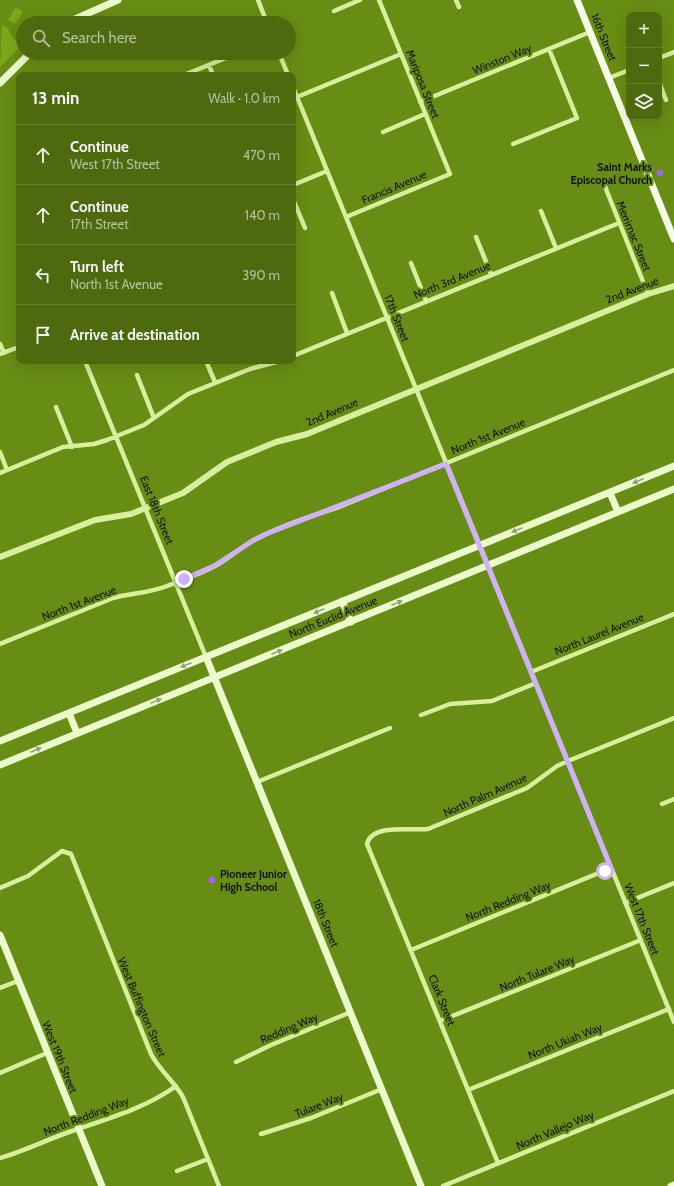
<!DOCTYPE html>
<html lang="en">
<head>
<meta charset="utf-8">
<style>
  body { margin:0; font-family:Cabin,sans-serif; background:#58721d; color:#f1f3f6 }
  .controls { position:absolute; right:12px; top:12px; display:grid; overflow:hidden; border-radius:8px; box-shadow:0 4px 16px #0002 }
  .controls button { width:36px; height:36px; display:grid; place-items:center; padding:0; border:0; border-bottom:1px solid #657d2f; background:#4e6a0f; color:#f1f3f6; font:20px sans-serif }
  .stop { position:absolute; width:12px; height:12px; margin:-9px; border:3px solid #cfb0fa; border-radius:50%; background:#fff }
  .stop.end { background:#cfb0fa; border-color:#fff; box-shadow:0 1px 4px #0008 }
  .list { margin:0; padding:0; list-style:none }
  h2 { display:flex; justify-content:space-between; align-items:center; height:52px; margin:0; padding:0 16px; font-size:17px }
  h2 small { font-size:13px; font-weight:400; color:#b3bf9e }
  .list li { display:grid; grid-template-columns:26px 1fr auto; gap:12px; align-items:center; box-sizing:border-box; height:60px; padding:0 16px; border-top:1px solid #657d2f }
  .list b { display:block; font-size:15px; white-space:nowrap }
  .list p { margin:0; font-size:13px; white-space:nowrap; color:#b3bf9e }
  .list em { font-size:13px; font-style:normal; color:#b3bf9e }
  .icon { flex:none; width:22px; height:22px; fill:none; stroke:currentColor; stroke-width:2; stroke-linecap:round; stroke-linejoin:round }
  .map { position:relative; flex:none; width:674px; height:1186px; overflow:hidden }
  .search { position:absolute; background:#4e6a0f; box-shadow:0 4px 16px #0002; left:16px; top:16px; width:280px; height:44px; display:flex; align-items:center; gap:10px; box-sizing:border-box; padding:0 14px; border-radius:22px; color:#b3bf9e; font-size:15px }
  .panel { position:absolute; background:#4e6a0f; box-shadow:0 4px 16px #0002; left:16px; top:72px; width:280px; height:292px; border-radius:8px }
  .map>svg:first-child { display:block }
  .park { fill:#7ea71c }
  .lines { fill:none; stroke-linecap:round; stroke-linejoin:round }
  .minor { stroke:#d8f09d; stroke-width:4.5 }
  .tertiary { stroke:#d8f09d; stroke-width:6 }
  .secondary { stroke:#ecfbcc; stroke-width:7 }
  .primary { stroke:#f6ffe7; stroke-width:7 }
  .oneway { fill:#949d81 }
  .route { stroke:#cfb0fa; stroke-width:5 }
  .poi-dot { fill:#a65dff; stroke:#688d14; stroke-width:1.5 }
  .labels { text-anchor:middle; dominant-baseline:central; stroke-width:4; stroke-linejoin:round; paint-order:stroke }
  .street-label { font-size:11px; fill:#111; stroke:#688d14 }
  .poi-label { font-size:11px; font-weight:bold; fill:#111; stroke:#688d14; text-anchor:end }
</style>
</head>
<body>
<div class="map">
<svg width="674" height="1186" viewBox="0 0 674 1186">
  <rect width="100%" height="100%" fill="#688d14"/>
  <path class="park" d="M16,7L23,12L15,24L8,20Z
    M2,25L8,28L13,38L22,45L0,67Z"/>
  <g class="lines">
    <path class="minor" d="M258,0L267,23
      M456,0L459,7
      M334,11L360,0
      M279,53L288,75
      M659,58L674,52
      M209,65L213,75
      M184,75L238,53
      M609,78L629,70
      M659,82L666,100
      M293,87L674,1022
      M297,97L401,54
      M420,102L590,32
      M383,132L425,114
      M513,144L577,118L549,49
      M604,184L648,294
      M293,185L327,171
      M293,199L305,228
      M541,211L556,248
      M346,217L450,174L379,0
      M476,237L491,274
      M411,263L426,301
      M332,293L347,333
      M0,344L4,353
      M0,354L19,347
      M293,356L619,223
      M85,361L206,657
      M206,361L215,382
      M137,375L154,418
      M56,407L72,447
      M0,452L7,470
      M0,473L63,447L94,444L107,440L144,425L188,394L250,369L280,361
      M0,644L113,598C131,593 150,593 167,586C183,580 200,574 215,566C230,558 242,546 256,539C283,525 311,516 339,507L674,370
      M531,672L674,614
      M421,715L450,704L492,701L536,683
      M257,782L390,728
      M662,804L674,799
      M0,888L28,876L62,851L71,854L151,1054C160,1071 174,1081 183,1097L219,1186
      M625,903L674,883
      M411,950L611,868
      M0,988L18,981
      M440,1021L641,940
      M236,1062L271,1045L351,1012
      M0,1073L47,1053
      M468,1090L669,1009
      M261,1134L311,1118L382,1089
      M0,1158C25,1151 48,1139 72,1131C107,1119 146,1108 176,1086
      M498,1163L367,844C372,823 412,831 428,829L527,788L557,766L568,761L674,718
      M177,1171L208,1159
      M443,1186L674,1091"/>
    <path class="tertiary" d="M0,557L95,520L131,514L183,493L227,462L276,442L307,434L648,294L674,286"/>
    <path class="secondary" d="M66,23L118,0
      M0,83L30,53
      M610,493L618,512
      M342,601L351,622
      M206,657L421,1186
      M69,713L77,733
      M0,741L674,466
      M0,765L674,489
      M0,935L102,1186
      M671,1186L674,1185"/>
    <path class="primary" d="M577,0L674,239"/>
  </g>
  <defs><path id="oneway-solid" d="M-6-.8H1V-3.2L6.5 0L1 3.2V.8H-6Z"/></defs>
  <g class="oneway">
    <use href="#oneway-solid" transform="translate(638 481) rotate(158)"/>
    <use href="#oneway-solid" transform="translate(517 530) rotate(158)"/>
    <use href="#oneway-solid" transform="translate(397 603) rotate(-22)"/>
    <use href="#oneway-solid" transform="translate(319 611) rotate(158)"/>
    <use href="#oneway-solid" transform="translate(277 652) rotate(-22)"/>
    <use href="#oneway-solid" transform="translate(186 665) rotate(158)"/>
    <use href="#oneway-solid" transform="translate(156 701) rotate(-22)"/>
    <use href="#oneway-solid" transform="translate(36 750) rotate(-23)"/>
  </g>
  <g class="lines">
    <path class="route" d="M184,579L214,566L254,540L266,534L446,464L611,868L605,871"/>
  </g>
  <g class="poi-dot">
    <circle cx="660" cy="173" r="4"/>
    <circle cx="212" cy="880" r="4"/>
  </g>
  <g class="labels">
    <g class="street-label">
      <text transform="translate(604 37) rotate(68)">16th Street</text>
      <text transform="translate(502 59) rotate(-22)">Winston Way</text>
      <text transform="translate(423 84) rotate(68)">Mariposa Street</text>
      <text transform="translate(394 187) rotate(-23)">Francis Avenue</text>
      <text transform="translate(634 236) rotate(68)">Merrimac Street</text>
      <text transform="translate(452 280) rotate(-22)">North 3rd Avenue</text>
      <text transform="translate(632 290) rotate(-21)">2nd Avenue</text>
      <text transform="translate(397 318) rotate(68)">17th Street</text>
      <text transform="translate(332 412) rotate(-23)">2nd Avenue</text>
      <text transform="translate(488 436) rotate(-22)">North 1st Avenue</text>
      <text transform="translate(157 510) rotate(68)">East 18th Street</text>
      <text transform="translate(79 603) rotate(-21)">North 1st Avenue</text>
      <text transform="translate(333 617) rotate(-22)">North Euclid Avenue</text>
      <text transform="translate(599 634) rotate(-22)">North Laurel Avenue</text>
      <text transform="translate(485 795) rotate(-24)">North Palm Avenue</text>
      <text transform="translate(508 901) rotate(-22)">North Redding Way</text>
      <text transform="translate(642 919) rotate(68)">West 17th Street</text>
      <text transform="translate(326 923) rotate(68)">18th Street</text>
      <text transform="translate(537 973) rotate(-22)">North Tulare Way</text>
      <text transform="translate(442 1000) rotate(68)">Clark Street</text>
      <text transform="translate(142 1007) rotate(67)">West Buffington Street</text>
      <text transform="translate(289 1028) rotate(-23)">Redding Way</text>
      <text transform="translate(565 1041) rotate(-22)">North Ukiah Way</text>
      <text transform="translate(60 1057) rotate(68)">West 19th Street</text>
      <text transform="translate(319 1105) rotate(-21)">Tulare Way</text>
      <text transform="translate(86 1116) rotate(-21)">North Redding Way</text>
      <text transform="translate(555 1130) rotate(-23)">North Vallejo Way</text>
    </g>
    <g class="poi-label">
      <text x="652" y="167">Saint Marks<tspan x="652" dy="13">Episcopal Church</tspan></text>
      <text x="220" y="874" text-anchor="start">Pioneer Junior<tspan x="220" dy="13">High School</tspan></text>
    </g>
  </g>
</svg>
<div class="controls">
<button>+</button>
<button>−</button>
<button><svg class="icon" aria-label="layers" viewBox="0 0 24 24"><path d="M12 4l9 5-9 5-9-5zM3 14l9 5 9-5"/></svg></button>
</div>
<div class="stop" style="left:605px;top:871px"></div>
<div class="stop end" style="left:184px;top:579px"></div>
<div class="search"><svg class="icon" aria-label="search" viewBox="0 0 24 24"><circle cx="10" cy="10" r="6"/><path d="M15 15l6 6"/></svg>Search here</div>
<section class="panel">
<h2>13 min<small>Walk · 1.0 km</small></h2>
<ul class="list">
<li><svg class="icon" aria-label="ahead" viewBox="0 0 24 24"><path d="M12 20V5M6 11l6-6 6 6"/></svg><div><b>Continue</b><p>West 17th Street</p></div><em>470 m</em></li>
<li><svg class="icon" aria-label="ahead" viewBox="0 0 24 24"><path d="M12 20V5M6 11l6-6 6 6"/></svg><div><b>Continue</b><p>17th Street</p></div><em>140 m</em></li>
<li><svg class="icon" aria-label="left" viewBox="0 0 24 24"><path d="M17 20v-9H6M10 6l-5 5 5 5"/></svg><div><b>Turn left</b><p>North 1st Avenue</p></div><em>390 m</em></li>
<li><svg class="icon" aria-label="arrive" viewBox="0 0 24 24"><path d="M6 21V4h12l-3 4 3 4H6"/></svg><div><b>Arrive at destination</b></div></li>
</ul>
</section>
</div>
</body>
</html>
